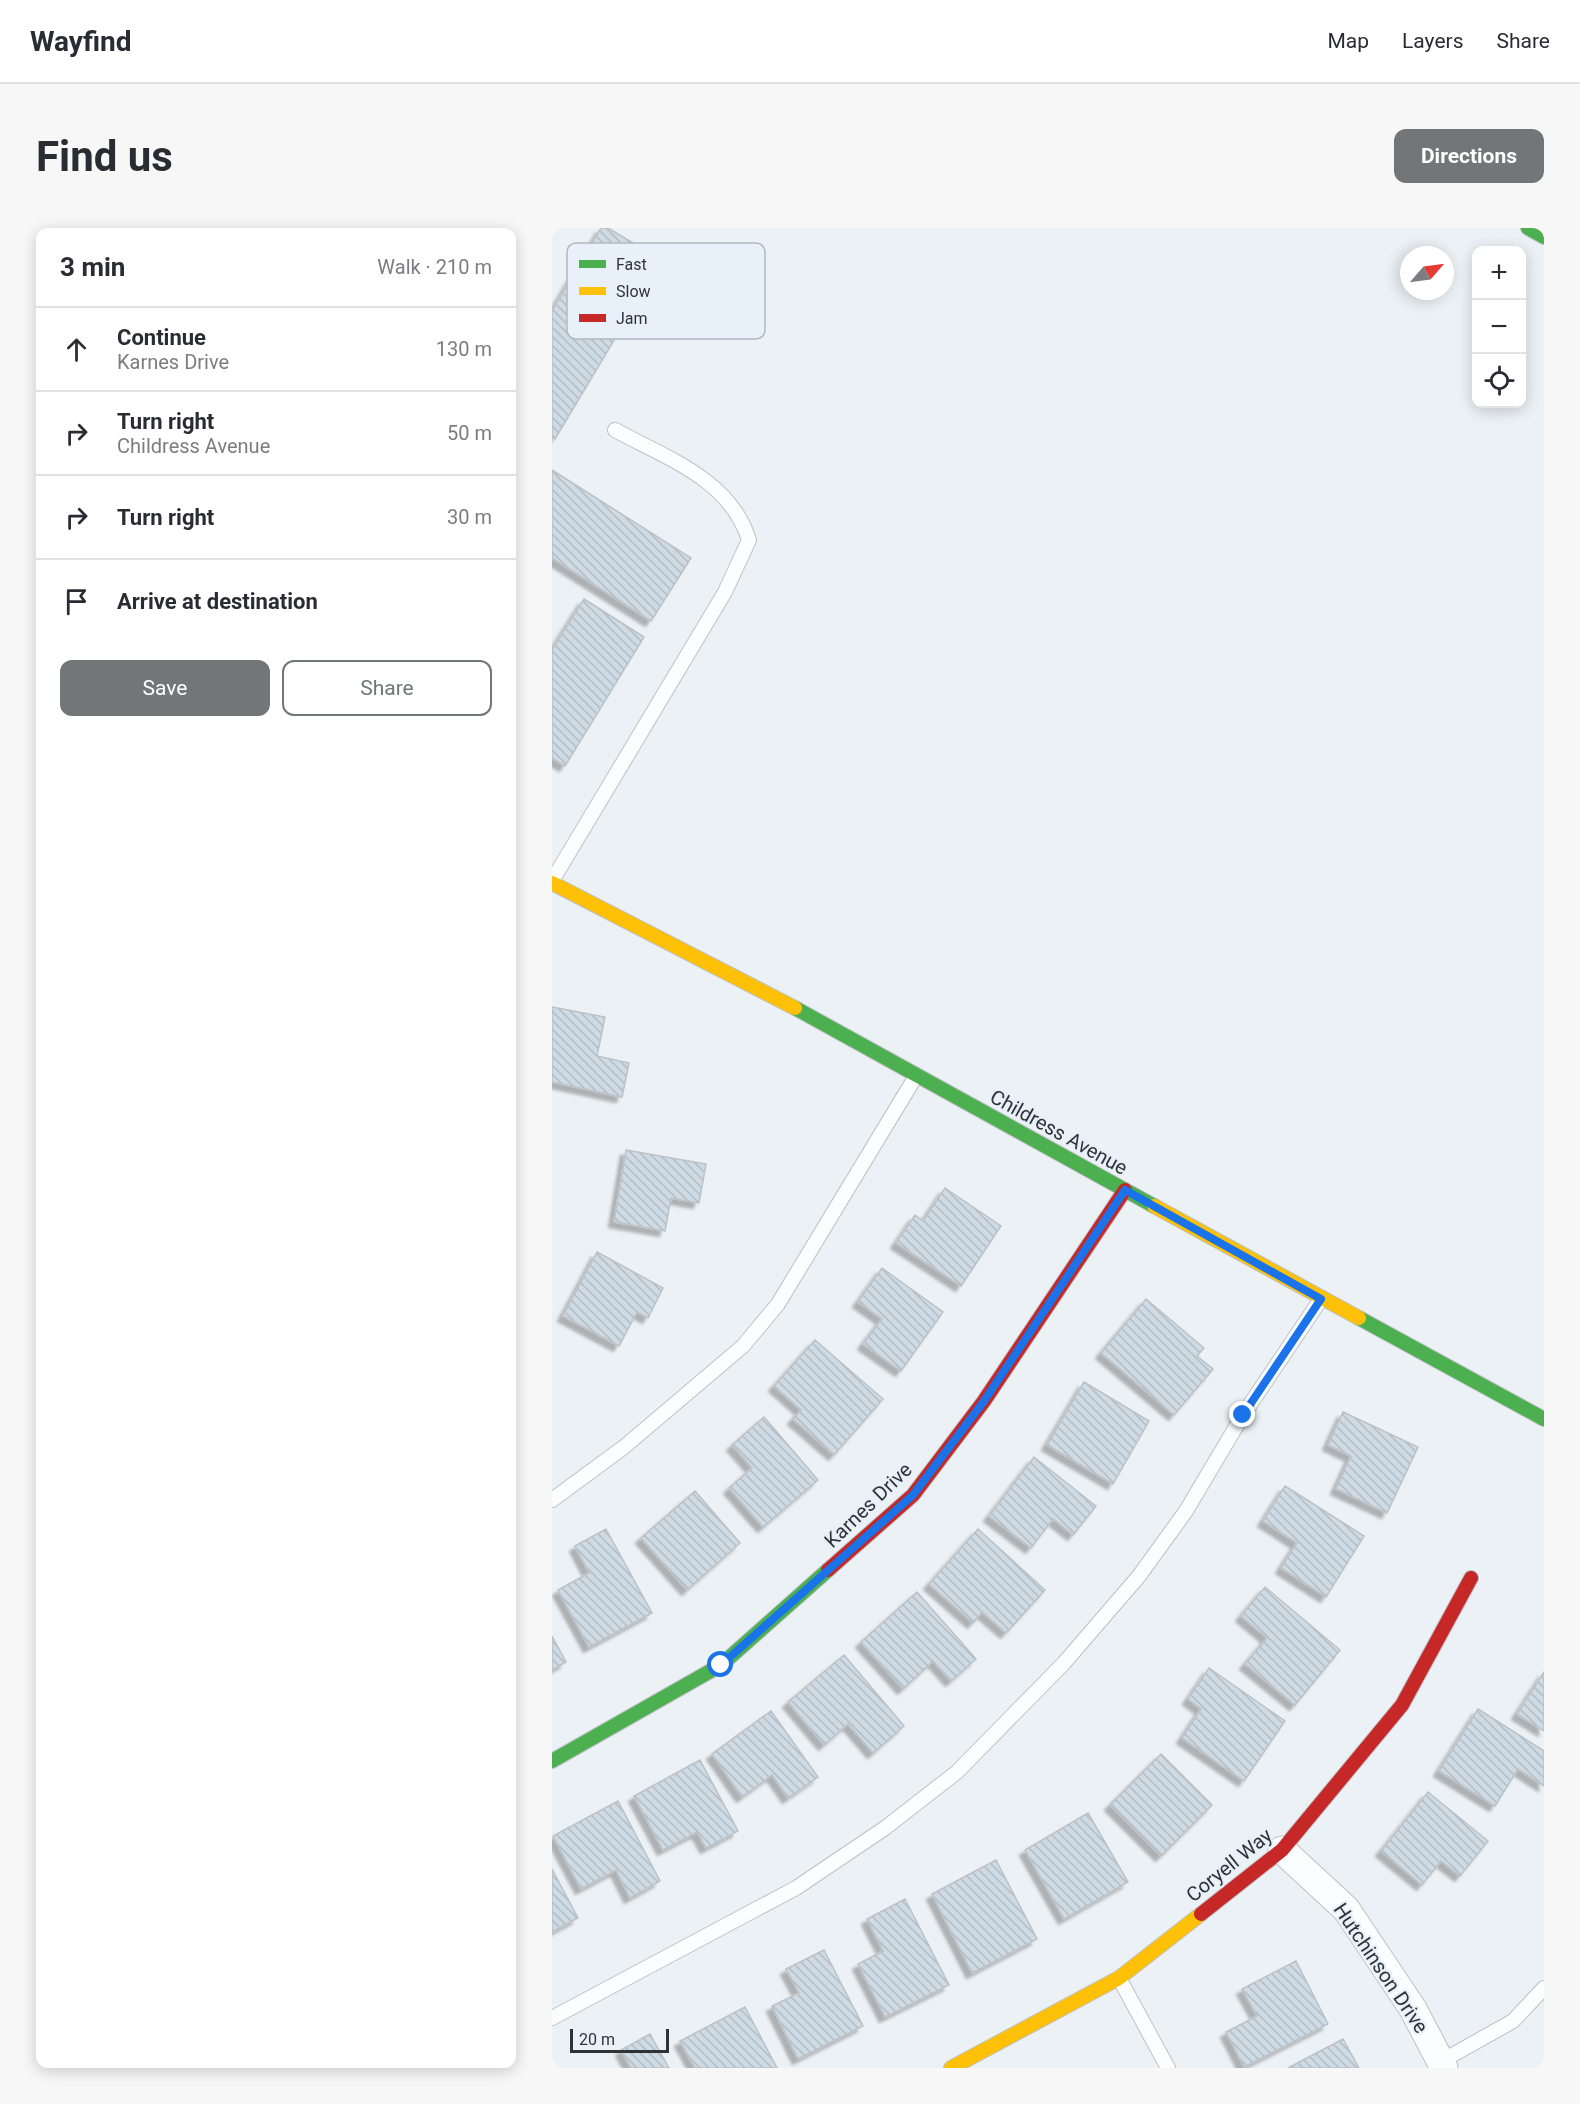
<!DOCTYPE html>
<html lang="en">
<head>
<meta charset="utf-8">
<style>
  body { margin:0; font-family:Roboto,sans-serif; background:#f7f7f7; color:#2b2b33 }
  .controls { position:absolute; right:18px; top:18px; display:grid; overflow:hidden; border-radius:12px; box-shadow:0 3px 15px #0003 }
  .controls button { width:54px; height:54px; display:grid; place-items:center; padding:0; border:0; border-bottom:2px solid #e1e1e2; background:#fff; color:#2b2b33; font:30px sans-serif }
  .compass { position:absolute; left:848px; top:18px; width:54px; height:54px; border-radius:50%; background:#fff; box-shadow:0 3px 15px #0003; rotate:62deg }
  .scale { position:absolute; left:18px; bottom:15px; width:99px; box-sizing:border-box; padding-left:6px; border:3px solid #303336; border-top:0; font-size:16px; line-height:21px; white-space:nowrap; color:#303336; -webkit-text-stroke:4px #e8f1f9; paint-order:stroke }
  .stop { position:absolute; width:18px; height:18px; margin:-14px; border:4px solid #1a73e8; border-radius:50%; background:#fff }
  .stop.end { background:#1a73e8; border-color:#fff; box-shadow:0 2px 6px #0008 }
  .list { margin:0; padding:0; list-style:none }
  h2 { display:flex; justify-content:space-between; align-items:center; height:78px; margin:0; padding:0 24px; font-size:26px }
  h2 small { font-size:20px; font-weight:400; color:#7c7c81 }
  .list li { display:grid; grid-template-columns:39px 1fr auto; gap:18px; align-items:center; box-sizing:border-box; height:84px; padding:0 24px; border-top:2px solid #e1e1e2 }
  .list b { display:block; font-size:22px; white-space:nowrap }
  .list p { margin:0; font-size:20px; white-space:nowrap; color:#7c7c81 }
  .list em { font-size:20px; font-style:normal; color:#7c7c81 }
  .actions { display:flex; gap:12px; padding:18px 24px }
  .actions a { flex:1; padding:14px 0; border:2px solid #727679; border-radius:12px; text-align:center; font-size:21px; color:#727679 }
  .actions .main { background:#727679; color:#fff }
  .icon { flex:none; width:33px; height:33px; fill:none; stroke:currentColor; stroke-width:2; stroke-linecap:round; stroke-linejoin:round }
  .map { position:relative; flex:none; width:992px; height:1840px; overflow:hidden; border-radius:12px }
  header { display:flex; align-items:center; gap:36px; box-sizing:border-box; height:84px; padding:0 30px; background:#fff; border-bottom:2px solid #e1e1e2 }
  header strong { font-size:28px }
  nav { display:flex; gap:33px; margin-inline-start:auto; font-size:21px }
  .intro { display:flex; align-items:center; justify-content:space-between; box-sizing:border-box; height:144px; padding:0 36px }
  h1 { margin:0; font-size:42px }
  .button { padding:15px 27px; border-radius:12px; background:#727679; color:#fff; font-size:21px; font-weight:700 }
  main { display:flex; gap:36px; padding:0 36px }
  aside { flex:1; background:#fff; border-radius:12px; box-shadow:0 3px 15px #0003 }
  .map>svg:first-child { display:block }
  .building { fill:url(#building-back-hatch); stroke:#bdc1c5; stroke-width:1.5; filter:url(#shadow) }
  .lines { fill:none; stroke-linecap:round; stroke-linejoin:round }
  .lane-casing { stroke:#bdc1c4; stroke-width:16 }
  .street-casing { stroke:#bdc1c4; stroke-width:29 }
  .fast-casing { stroke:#bdc1c4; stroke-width:16 }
  .slow-casing { stroke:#bdc1c4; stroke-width:16 }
  .jam-casing { stroke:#bdc1c4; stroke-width:16 }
  .lane { stroke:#fcfdfe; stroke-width:14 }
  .street { stroke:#fcfdfe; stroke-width:27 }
  .fast { stroke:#4caf50; stroke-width:14 }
  .slow { stroke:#ffc107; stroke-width:14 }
  .jam { stroke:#c62828; stroke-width:14 }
  .route { stroke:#1a73e8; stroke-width:8 }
  .labels { text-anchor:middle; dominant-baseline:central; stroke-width:4.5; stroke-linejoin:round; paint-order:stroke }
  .street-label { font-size:20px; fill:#303336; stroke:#e8f1f9 }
  .key { fill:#e8f1f9; stroke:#b1b8be; stroke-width:1.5 }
  .key-label { font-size:16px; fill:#303336 }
</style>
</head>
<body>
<header>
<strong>Wayfind</strong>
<nav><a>Map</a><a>Layers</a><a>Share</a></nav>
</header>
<div class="intro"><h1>Find us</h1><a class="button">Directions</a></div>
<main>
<aside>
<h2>3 min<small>Walk · 210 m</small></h2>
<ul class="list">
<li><svg class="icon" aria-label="ahead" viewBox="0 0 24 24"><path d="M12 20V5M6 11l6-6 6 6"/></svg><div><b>Continue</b><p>Karnes Drive</p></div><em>130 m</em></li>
<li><svg class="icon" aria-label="right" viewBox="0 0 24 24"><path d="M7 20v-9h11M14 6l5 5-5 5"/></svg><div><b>Turn right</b><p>Childress Avenue</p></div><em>50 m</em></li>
<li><svg class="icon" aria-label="right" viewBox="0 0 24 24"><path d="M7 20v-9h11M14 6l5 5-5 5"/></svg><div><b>Turn right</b></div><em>30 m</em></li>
<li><svg class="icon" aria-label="arrive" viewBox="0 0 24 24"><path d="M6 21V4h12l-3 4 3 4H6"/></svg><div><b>Arrive at destination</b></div></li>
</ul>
<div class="actions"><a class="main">Save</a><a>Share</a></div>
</aside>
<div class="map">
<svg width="992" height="1840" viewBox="0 0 992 1840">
  <defs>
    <pattern id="building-back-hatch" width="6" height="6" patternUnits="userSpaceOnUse" patternTransform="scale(1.5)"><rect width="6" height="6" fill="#cfdbe4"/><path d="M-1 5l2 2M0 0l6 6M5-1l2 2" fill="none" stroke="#b2bcc4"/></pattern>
    <filter id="shadow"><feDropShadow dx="-5.5" dy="5.5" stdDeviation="1.5" flood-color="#0004"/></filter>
  </defs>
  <rect width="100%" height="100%" fill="#ecf1f5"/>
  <path class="building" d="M49,0H56L110,32L3,211L0,209V83Z
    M0,242L139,330L99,393L0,330Z
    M32,371L92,409L13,538L0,530V422Z
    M0,779L53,789L45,828L77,835L70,869L0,854Z
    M74,922L154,936L147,975L119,970L113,1003L62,994Z
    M393,960L449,998L409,1058L344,1015L363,987L371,993Z
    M45,1024L111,1060L96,1090L85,1084L67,1118L11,1088Z
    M330,1040L391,1084L349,1143L311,1116L330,1091L306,1074Z
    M594,1071L652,1120L645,1128L661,1141L622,1187L549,1125Z
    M263,1112L331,1171L282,1227L241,1191L249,1182L222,1158Z
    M532,1154L597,1193L561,1256L495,1217Z
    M791,1184L866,1219L835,1285L784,1261L799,1228L776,1217Z
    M212,1189L266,1252L211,1299L177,1260L200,1240L180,1217Z
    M482,1229L544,1278L521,1307L501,1291L479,1320L437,1288Z
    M733,1258L812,1308L774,1369L729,1340L745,1315L711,1293Z
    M143,1263L188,1315L135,1362L89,1310Z
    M54,1301L100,1385L37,1419L6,1362L37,1345L23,1318Z
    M426,1301L493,1362L454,1405L430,1384L421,1395L377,1356Z
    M713,1359L788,1422L743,1477L693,1436L715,1410L689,1388Z
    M365,1364L424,1431L399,1453L381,1433L351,1461L309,1414Z
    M0,1408L14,1434L0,1442Z
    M292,1427L352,1498L321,1525L296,1496L272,1517L236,1474Z
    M657,1440L733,1493L692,1553L630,1510L649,1481L636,1471Z
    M992,1444V1503L965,1486Z
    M926,1481L992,1523V1558L966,1541L943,1578L887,1543Z
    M219,1483L266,1549L236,1570L220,1547L190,1569L160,1526Z
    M609,1526L660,1577L609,1628L558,1577Z
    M148,1532L186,1603L154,1620L145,1604L111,1622L82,1568Z
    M876,1564L936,1613L908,1648L889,1633L870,1657L829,1623Z
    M66,1573L108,1653L78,1670L64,1642L29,1661L1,1608Z
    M536,1585L576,1654L512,1691L473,1622Z
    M444,1632L485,1711L420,1745L380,1666Z
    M0,1641L26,1690L0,1704Z
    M353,1671L397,1757L333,1789L306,1736L331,1723L315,1691Z
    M272,1722L311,1798L246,1831L220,1778L247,1765L234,1741Z
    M744,1733L776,1796L692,1839L674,1804L705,1788L690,1761Z
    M193,1779L225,1840H143L128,1813Z
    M98,1806L117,1840H79L69,1822Z
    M791,1811L807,1840H736Z"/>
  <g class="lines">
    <defs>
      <path id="lane" d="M0,653L173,364L197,312C178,251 114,230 63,202
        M0,1272L72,1219L191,1118L226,1076L364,848
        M567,1750L616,1840
        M0,1790L244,1660L333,1600L405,1544L512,1435L587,1348L634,1283L691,1187L769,1071
        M888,1834L961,1793L992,1760"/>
      <path id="street" d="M730,1622L794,1681L861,1781L892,1840"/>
      <path id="fast" d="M976,0L992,9
        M243,780L602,978
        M807,1090L992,1191
        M0,1533L169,1437L276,1342"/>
      <path id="slow" d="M0,655L243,780
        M602,978L807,1090
        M399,1840L567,1750L649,1686"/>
      <path id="jam" d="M276,1342L361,1267L432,1173L573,962
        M649,1686L730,1622L850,1477L919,1350"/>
    </defs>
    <use href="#lane" class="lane-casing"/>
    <use href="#street" class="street-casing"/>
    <use href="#fast" class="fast-casing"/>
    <use href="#slow" class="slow-casing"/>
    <use href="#jam" class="jam-casing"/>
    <use href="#lane" class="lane"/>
    <use href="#street" class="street"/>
    <use href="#fast" class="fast"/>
    <use href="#slow" class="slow"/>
    <use href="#jam" class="jam"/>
  </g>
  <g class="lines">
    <path class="route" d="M169,1437L361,1267L432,1173L573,962L769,1071L691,1187"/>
  </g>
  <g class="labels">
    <g class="street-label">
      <text transform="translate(507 904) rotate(29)">Childress Avenue</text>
      <text transform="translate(316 1277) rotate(-44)">Karnes Drive</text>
      <text transform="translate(677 1637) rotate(-39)">Coryell Way</text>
      <text transform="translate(829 1740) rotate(56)">Hutchinson Drive</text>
    </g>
  </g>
  <rect x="15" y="15" width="198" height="96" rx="9" class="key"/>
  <rect x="27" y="32" width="27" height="8" fill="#4caf50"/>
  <rect x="27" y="59" width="27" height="8" fill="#ffc107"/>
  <rect x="27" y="86" width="27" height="8" fill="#c62828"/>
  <g class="key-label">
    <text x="64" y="42">Fast</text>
    <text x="64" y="69">Slow</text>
    <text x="64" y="96">Jam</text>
  </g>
</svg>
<div class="controls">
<button>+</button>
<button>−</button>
<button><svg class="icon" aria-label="locate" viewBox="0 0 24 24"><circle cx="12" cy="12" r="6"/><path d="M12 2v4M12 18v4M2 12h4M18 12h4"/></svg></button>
</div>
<svg class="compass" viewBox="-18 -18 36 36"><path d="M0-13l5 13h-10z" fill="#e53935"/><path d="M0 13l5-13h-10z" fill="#7c7c81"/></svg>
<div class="scale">20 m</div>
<div class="stop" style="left:169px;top:1437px"></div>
<div class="stop end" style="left:691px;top:1187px"></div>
</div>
</main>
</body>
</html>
